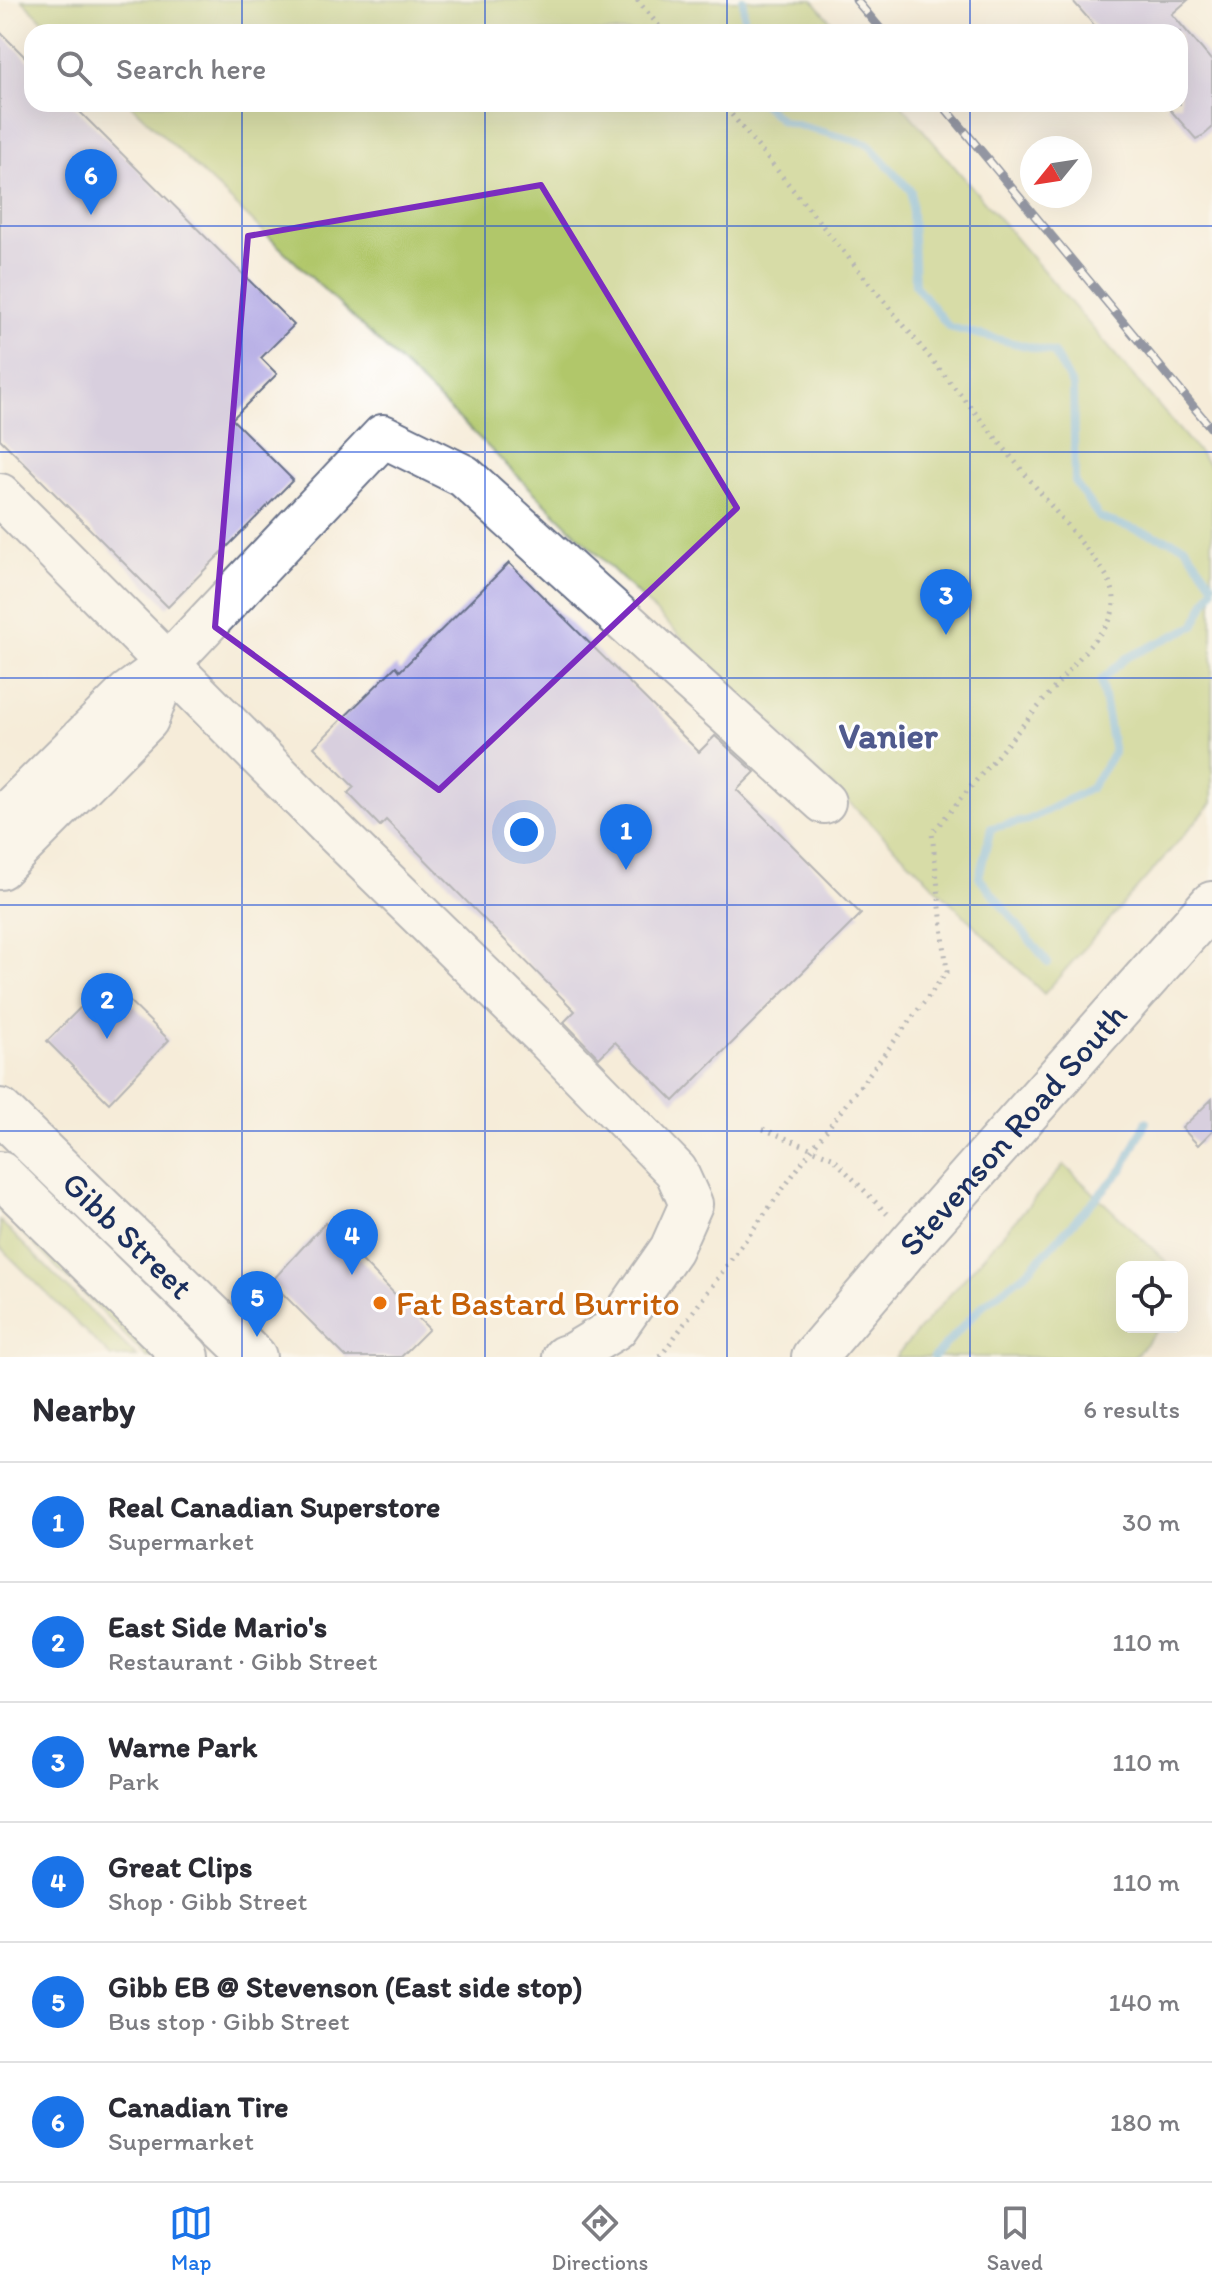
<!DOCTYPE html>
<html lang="en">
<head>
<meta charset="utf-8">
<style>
  body { margin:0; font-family:Itim,sans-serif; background:#f7f7f7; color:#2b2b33 }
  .controls { position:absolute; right:24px; bottom:24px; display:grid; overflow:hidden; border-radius:16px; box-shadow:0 8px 32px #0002 }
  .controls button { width:72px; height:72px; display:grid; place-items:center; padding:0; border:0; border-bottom:2px solid #e1e1e2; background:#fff; color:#2b2b33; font:40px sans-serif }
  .compass { position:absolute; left:1020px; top:136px; width:72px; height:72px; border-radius:50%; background:#fff; box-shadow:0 8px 32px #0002; rotate:240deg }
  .you { position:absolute; left:524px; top:832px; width:28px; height:28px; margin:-20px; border:6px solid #fff; border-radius:50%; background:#1a73e8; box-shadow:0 0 0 12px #1a73e833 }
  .badge { display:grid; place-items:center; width:52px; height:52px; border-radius:50%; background:#1a73e8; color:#fff; font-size:26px; font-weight:700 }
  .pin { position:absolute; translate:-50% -66px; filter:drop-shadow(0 2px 4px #0008) }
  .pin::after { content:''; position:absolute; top:42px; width:28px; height:24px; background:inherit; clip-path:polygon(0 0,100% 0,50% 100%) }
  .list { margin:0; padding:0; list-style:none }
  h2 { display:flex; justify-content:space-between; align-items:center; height:104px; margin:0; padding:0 32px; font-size:34px }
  h2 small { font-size:26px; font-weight:400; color:#7c7c81 }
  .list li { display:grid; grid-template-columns:52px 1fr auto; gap:24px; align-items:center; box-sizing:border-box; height:120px; padding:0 32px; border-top:2px solid #e1e1e2 }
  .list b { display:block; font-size:30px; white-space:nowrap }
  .list p { margin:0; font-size:26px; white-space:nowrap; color:#7c7c81 }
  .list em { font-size:26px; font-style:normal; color:#7c7c81 }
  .icon { flex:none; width:44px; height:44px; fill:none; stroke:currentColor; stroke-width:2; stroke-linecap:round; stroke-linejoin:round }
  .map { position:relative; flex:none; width:1212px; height:1357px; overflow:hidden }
  .search { position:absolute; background:#fff; box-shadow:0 8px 32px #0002; left:24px; right:24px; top:24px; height:88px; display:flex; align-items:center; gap:20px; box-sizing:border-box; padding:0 28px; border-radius:24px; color:#7c7c81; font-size:30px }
  .sheet { height:824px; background:#fff }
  nav { display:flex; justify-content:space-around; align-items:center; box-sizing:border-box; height:112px; border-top:2px solid #e1e1e2; background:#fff; font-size:22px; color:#7c7c81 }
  nav a { display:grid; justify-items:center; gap:4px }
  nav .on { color:#1a73e8 }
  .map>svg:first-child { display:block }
  .green { fill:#b1c76b; stroke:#667b64; stroke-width:2 }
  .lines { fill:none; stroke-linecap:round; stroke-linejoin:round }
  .stream { stroke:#60abd9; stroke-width:8 }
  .building { fill:#b3aae4 }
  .minor-casing { stroke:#687189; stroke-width:46 }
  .major-casing { stroke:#687189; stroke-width:48 }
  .path { stroke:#687189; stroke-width:5; stroke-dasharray:2 6; stroke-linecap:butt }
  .minor { stroke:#fff; stroke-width:42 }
  .major { stroke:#fff; stroke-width:44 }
  .rail-casing { stroke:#1b2f5e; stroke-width:9 }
  .rail { stroke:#fff; stroke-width:6; stroke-dasharray:18; stroke-linecap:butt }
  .marked { fill:none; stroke:#7b2cbf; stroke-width:6; stroke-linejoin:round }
  .grid { fill:none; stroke:#1d4ed8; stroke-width:2; stroke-opacity:0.55 }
  .food-dot { fill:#e8710a; stroke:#fff; stroke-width:3 }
  .labels { text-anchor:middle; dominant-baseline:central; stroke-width:6; stroke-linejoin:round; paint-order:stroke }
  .street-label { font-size:34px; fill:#1b2f5e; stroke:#fff }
  .food-label { font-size:34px; fill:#c56008; stroke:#fff; text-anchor:start }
  .neighbourhood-label { font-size:36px; font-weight:bold; fill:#505a8d; stroke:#fff }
</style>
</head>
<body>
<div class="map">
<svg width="1212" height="1357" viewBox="0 0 1212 1357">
  <rect width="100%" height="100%" fill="#fff"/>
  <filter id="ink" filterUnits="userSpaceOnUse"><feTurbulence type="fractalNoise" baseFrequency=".0125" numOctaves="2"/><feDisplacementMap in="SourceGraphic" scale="16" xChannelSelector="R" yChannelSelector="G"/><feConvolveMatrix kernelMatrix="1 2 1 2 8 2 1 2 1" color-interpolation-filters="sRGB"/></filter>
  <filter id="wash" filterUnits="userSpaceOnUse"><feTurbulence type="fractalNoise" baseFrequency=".006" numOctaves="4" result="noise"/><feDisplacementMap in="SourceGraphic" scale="32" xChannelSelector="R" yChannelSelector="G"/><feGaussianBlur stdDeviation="1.8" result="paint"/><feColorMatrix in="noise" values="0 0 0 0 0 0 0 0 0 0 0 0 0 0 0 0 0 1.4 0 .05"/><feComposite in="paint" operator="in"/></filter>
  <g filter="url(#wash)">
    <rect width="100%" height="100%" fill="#f6ecd9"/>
    <path class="green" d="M22,0H813L840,32H55Z
      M130,104H901L1212,468V803L1044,994L475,434Z
      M1064,1165L1172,1267H1122V1327H1160L1134,1357H895Z
      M0,1196L164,1357H147L0,1211Z
      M0,1221L137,1357H111L0,1247Z"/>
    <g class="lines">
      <path class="stream" d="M743,0L745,32
        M763,104L782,121L868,144L911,191L915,285L949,327L1054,353L1073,387L1075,483L1100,518L1184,545L1212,583
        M1048,963L979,877L991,828L1028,820L1091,788L1114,753L1101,680L1126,658L1194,626L1212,589
        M934,1357L983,1305L1028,1271L1123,1169L1146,1122"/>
    </g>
    <g id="blocks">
      <path class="building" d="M1072,0H1188L1172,14L1212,61V128L1204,135L1196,139L1165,104H1180V32H1100Z
        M0,32L32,64V104H72L294,325L261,358L277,374L232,419L293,480L168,607L0,439Z
        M509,563L699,752L715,736L755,772L737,790L861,914L674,1101L615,1042L599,1058L564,1022L575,1011L386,820L380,826L348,793L354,787L314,747L396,666L400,671Z
        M108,980L169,1040L109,1103L47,1041Z
        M1212,1099V1131L1198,1145L1182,1128Z
        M325,1223L429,1329L401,1357H346L271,1282Z"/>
    </g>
  </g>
  <g filter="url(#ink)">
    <use href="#blocks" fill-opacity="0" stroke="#687189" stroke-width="2"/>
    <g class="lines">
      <defs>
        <path id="minor" d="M0,495L332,829L545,1037L676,1171L691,1204L671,1249L616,1328L573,1354L564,1357
          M0,820L128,693L168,664L383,436L464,476L824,802
          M0,868L147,720L168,664"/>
        <g id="major">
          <path id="s1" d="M0,1111L254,1357"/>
          <path d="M0,1174L187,1357"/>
          <path id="s2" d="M814,1357L914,1240L1212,904"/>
        </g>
      </defs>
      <use href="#minor" class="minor-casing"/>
      <use href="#major" class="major-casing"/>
      <path class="path" d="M637,0L664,32
        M763,1129L832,1157L887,1214
        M660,1357L812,1149L947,972L932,833L1108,624C1120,598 1113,584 1097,562L723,104"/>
      <use href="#minor" class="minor"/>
      <use href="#major" class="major"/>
      <defs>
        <path id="rail" d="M856,0L883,32
          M942,104L1212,429"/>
      </defs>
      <use href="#rail" class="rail-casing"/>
      <use href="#rail" class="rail"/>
    </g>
  </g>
  <path d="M0 0H1212V1357H0ZM541,185L737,508L439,790L215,627L248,236Z" fill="#f6ecd9" fill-opacity=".55" fill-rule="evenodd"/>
  <path class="marked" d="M541,185L737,508L439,790L215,627L248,236Z"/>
  <path class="grid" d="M242,0V32M485,0V32M727,0V32M970,0V32M242,104V1357M485,104V1357M727,104V1357M970,104V1357M0,226H1212M0,452H1212M0,678H1212M0,905H1212M0,1131H1212"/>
  <circle class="food-dot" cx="380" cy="1303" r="8"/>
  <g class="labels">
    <g class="street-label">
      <text stroke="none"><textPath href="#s2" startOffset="302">Stevenson Road South</textPath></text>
      <text stroke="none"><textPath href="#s1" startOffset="178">Gibb Street</textPath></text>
    </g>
    <g class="food-label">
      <text x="396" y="1303">Fat Bastard Burrito</text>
    </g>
    <g class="neighbourhood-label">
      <text x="888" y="735">Vanier</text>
    </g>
  </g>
</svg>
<div class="controls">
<button><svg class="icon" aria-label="locate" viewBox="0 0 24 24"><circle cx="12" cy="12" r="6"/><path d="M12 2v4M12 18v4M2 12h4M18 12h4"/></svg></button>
</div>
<svg class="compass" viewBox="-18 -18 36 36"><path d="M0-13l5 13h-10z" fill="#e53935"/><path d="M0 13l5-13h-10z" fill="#7c7c81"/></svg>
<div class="you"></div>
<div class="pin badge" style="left:626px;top:870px">1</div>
<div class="pin badge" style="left:107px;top:1039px">2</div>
<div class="pin badge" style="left:946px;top:635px">3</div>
<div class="pin badge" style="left:352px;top:1275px">4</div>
<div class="pin badge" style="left:257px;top:1337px">5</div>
<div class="pin badge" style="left:91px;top:215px">6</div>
<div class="search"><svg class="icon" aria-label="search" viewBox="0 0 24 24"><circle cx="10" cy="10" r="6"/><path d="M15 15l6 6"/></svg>Search here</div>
</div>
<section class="sheet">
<h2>Nearby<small>6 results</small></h2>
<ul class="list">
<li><span class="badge">1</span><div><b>Real Canadian Superstore</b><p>Supermarket</p></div><em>30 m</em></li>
<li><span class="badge">2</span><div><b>East Side Mario's</b><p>Restaurant · Gibb Street</p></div><em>110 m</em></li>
<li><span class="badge">3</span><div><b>Warne Park</b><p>Park</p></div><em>110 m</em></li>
<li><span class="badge">4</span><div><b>Great Clips</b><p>Shop · Gibb Street</p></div><em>110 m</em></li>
<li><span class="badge">5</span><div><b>Gibb EB @ Stevenson (East side stop)</b><p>Bus stop · Gibb Street</p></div><em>140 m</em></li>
<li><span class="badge">6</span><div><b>Canadian Tire</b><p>Supermarket</p></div><em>180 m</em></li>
</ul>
</section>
<nav>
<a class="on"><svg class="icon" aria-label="map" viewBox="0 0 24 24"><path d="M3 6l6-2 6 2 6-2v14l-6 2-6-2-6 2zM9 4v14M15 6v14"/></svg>Map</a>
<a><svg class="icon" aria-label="directions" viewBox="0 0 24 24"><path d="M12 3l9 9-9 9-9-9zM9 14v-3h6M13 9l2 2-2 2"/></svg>Directions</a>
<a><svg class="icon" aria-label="saved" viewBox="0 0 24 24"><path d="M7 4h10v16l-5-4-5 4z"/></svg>Saved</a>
</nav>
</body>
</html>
